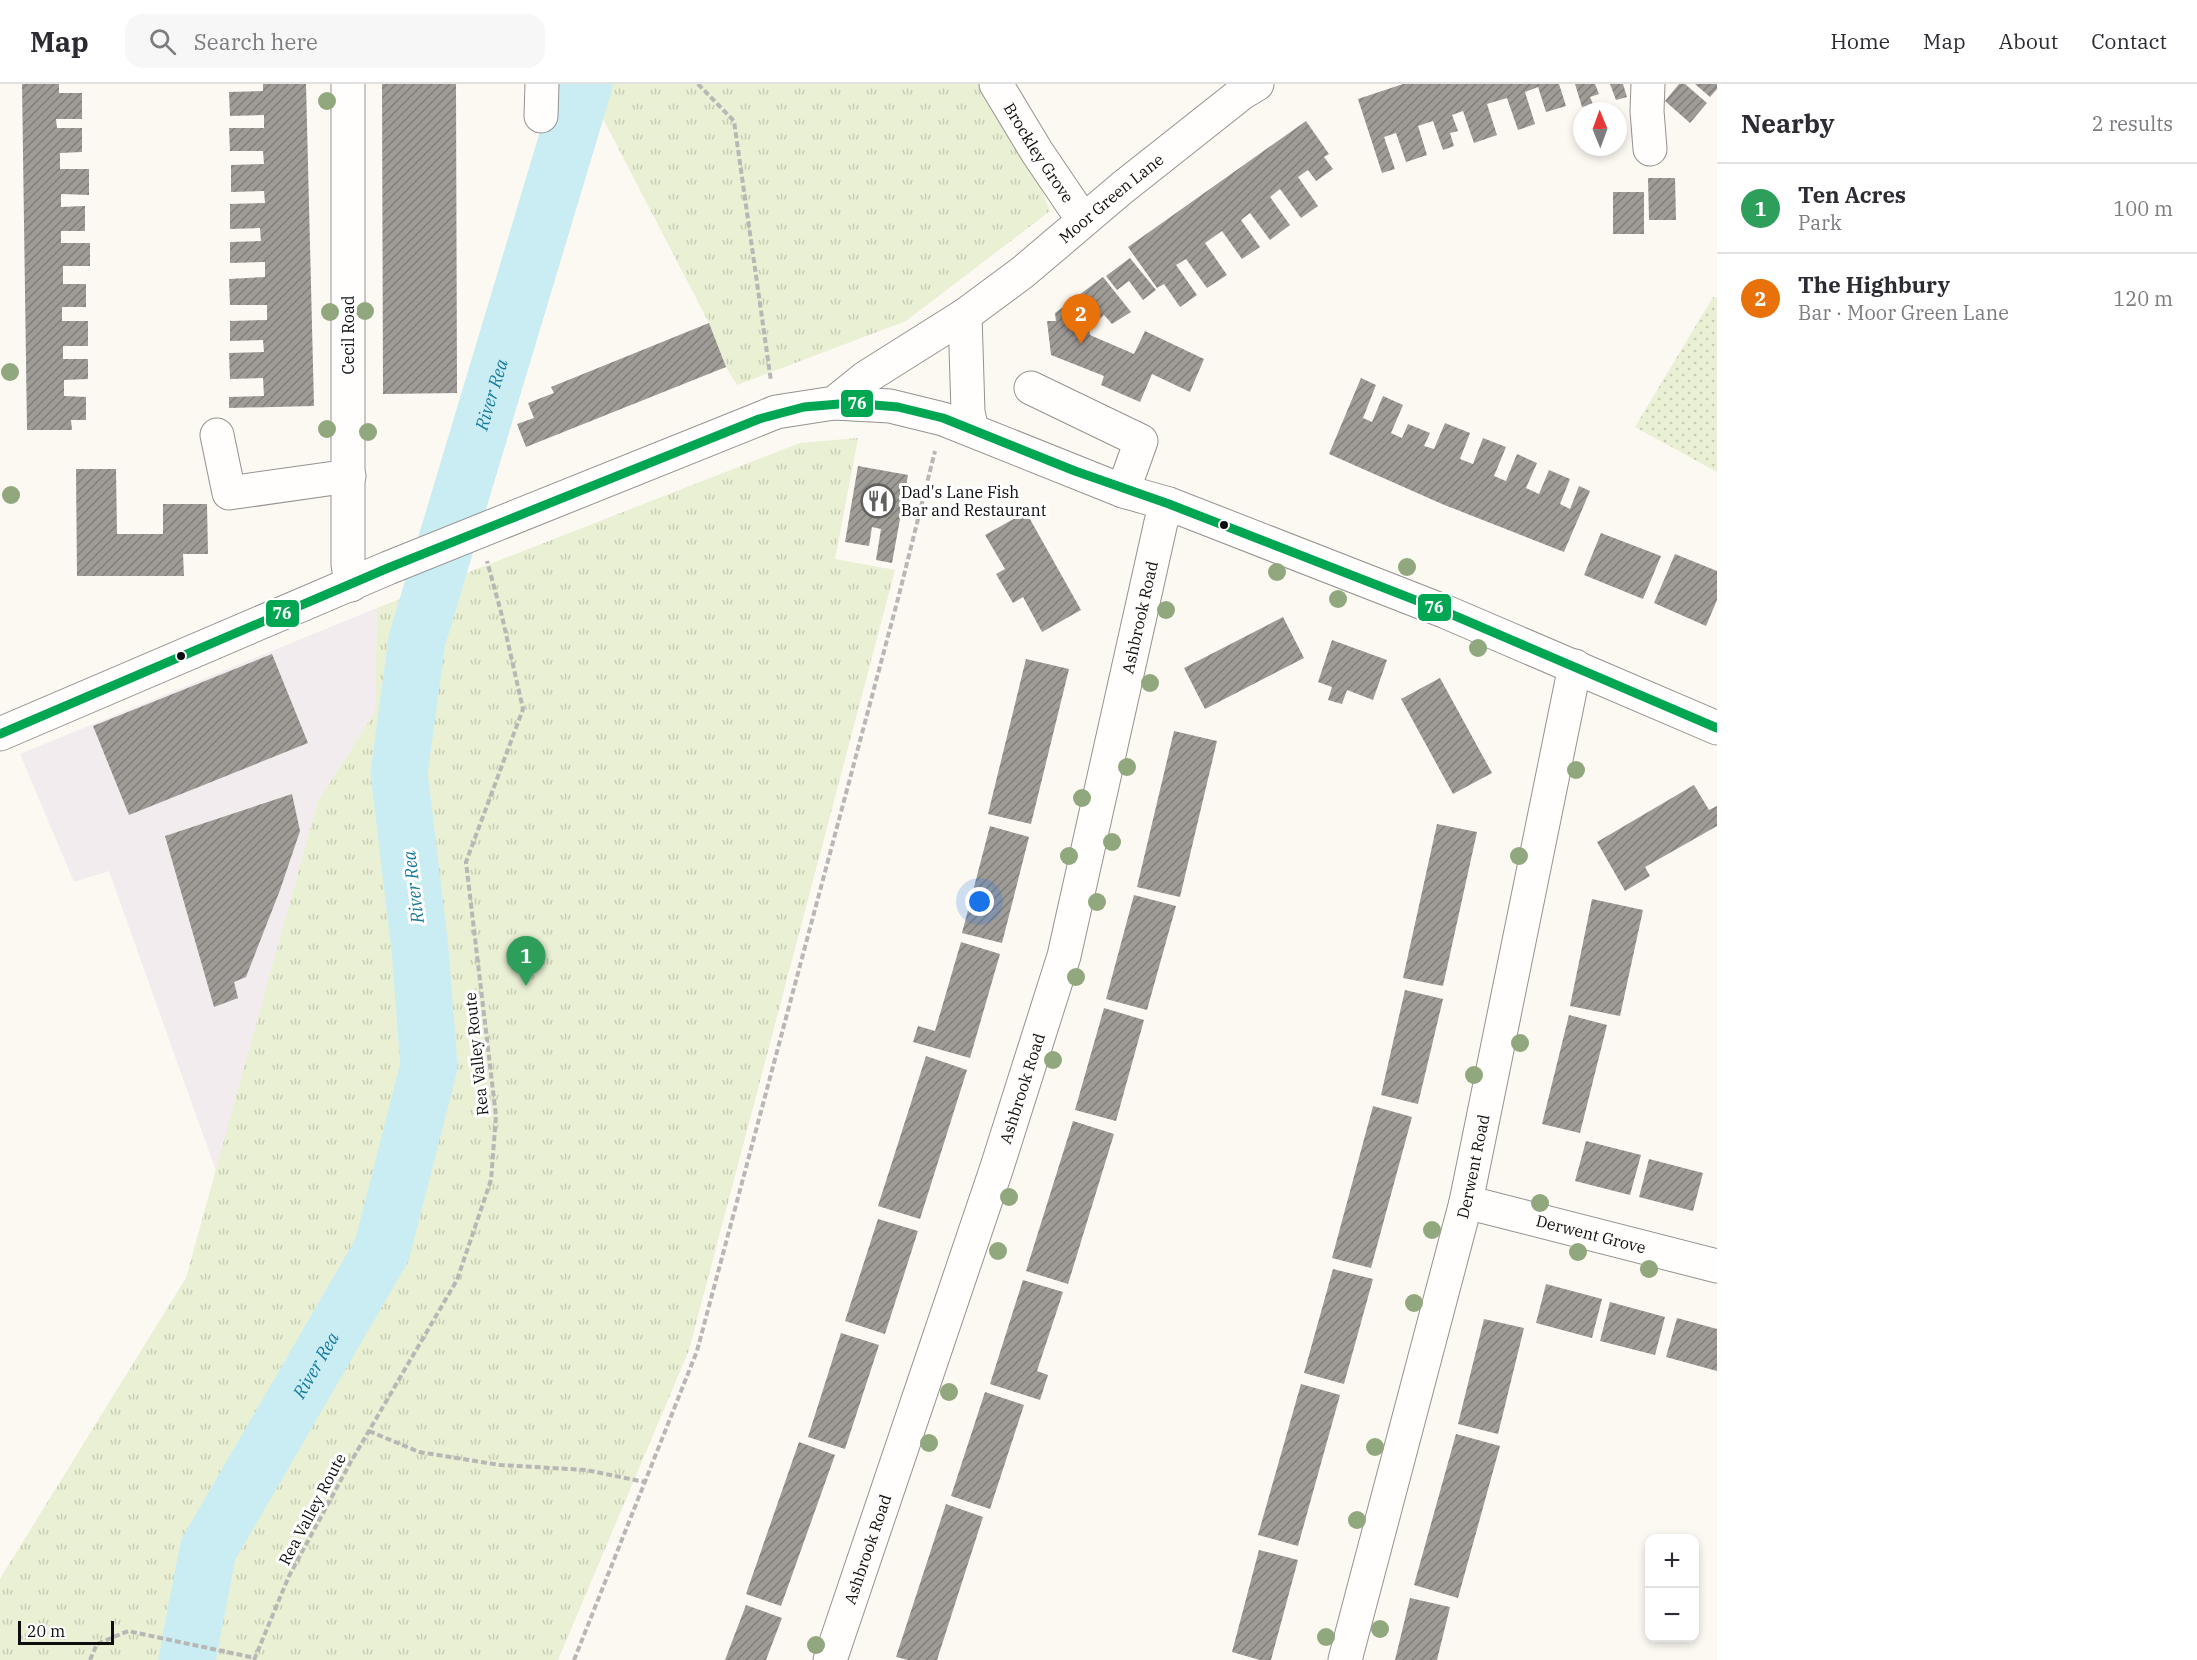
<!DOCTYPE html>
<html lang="en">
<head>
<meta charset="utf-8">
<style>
  body { margin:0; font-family:"IBM Plex Serif",serif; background:#f7f7f7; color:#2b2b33 }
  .controls { position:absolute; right:18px; bottom:18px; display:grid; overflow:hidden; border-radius:12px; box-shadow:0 3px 9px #0003 }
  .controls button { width:54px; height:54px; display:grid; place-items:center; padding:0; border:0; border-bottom:2px solid #e1e1e2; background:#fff; color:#2b2b33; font:30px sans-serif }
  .compass { position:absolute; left:1573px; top:18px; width:54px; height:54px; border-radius:50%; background:#fff; box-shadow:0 3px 9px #0003; rotate:359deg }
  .scale { position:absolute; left:18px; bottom:15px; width:96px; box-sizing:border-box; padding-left:6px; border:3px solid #0e0e0e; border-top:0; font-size:16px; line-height:21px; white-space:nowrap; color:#0e0e0e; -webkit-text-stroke:4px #fff; paint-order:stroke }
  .you { position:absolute; left:980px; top:818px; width:21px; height:21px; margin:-15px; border:4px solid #fff; border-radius:50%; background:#1a73e8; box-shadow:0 0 0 9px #1a73e833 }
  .badge { display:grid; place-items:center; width:39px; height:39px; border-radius:50%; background:#0b8043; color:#fff; font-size:20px; font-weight:700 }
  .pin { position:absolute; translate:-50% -50px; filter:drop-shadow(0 2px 3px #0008) }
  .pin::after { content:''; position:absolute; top:32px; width:21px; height:18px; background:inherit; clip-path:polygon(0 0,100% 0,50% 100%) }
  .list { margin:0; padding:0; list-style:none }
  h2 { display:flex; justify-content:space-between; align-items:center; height:78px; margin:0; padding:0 24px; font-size:26px }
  h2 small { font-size:20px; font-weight:400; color:#7c7c81 }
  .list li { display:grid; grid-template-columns:39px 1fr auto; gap:18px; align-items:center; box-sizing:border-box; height:90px; padding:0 24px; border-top:2px solid #e1e1e2 }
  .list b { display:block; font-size:22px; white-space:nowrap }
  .list p { margin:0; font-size:20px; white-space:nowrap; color:#7c7c81 }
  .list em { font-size:20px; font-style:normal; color:#7c7c81 }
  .icon { flex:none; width:33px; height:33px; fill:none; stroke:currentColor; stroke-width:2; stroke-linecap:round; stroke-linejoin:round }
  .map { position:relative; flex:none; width:1717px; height:1576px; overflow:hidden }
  header { display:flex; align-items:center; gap:36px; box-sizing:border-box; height:84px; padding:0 30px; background:#fff; border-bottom:2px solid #e1e1e2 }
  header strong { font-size:28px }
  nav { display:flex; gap:33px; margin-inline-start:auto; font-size:21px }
  .search { width:420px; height:54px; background:#f7f7f7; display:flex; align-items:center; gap:15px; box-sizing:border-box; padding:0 21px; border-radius:18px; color:#7c7c81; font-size:22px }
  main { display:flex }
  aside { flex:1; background:#fff }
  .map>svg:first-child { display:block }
  .industrial { fill:#f2ecef }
  .grass { fill:url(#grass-dots) }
  .park { fill:url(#park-tufts) }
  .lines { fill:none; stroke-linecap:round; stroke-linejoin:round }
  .river { stroke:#caedf4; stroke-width:57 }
  .building { fill:url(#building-hatch) }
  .minor-casing { stroke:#959391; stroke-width:35 }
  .path { stroke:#b8b7b6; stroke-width:4; stroke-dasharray:6 3; stroke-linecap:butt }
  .minor { stroke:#fffefd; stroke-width:33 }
  .bus-1-casing { stroke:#fff; stroke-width:14 }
  .bus-1 { stroke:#00a651; stroke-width:9 }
  .tree { fill:#91a77e }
  .bus-dot { fill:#0e0e0e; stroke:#fff; stroke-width:2 }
  .labels { text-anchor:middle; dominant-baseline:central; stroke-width:6; stroke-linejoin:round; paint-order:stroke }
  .street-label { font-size:16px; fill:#0e0e0e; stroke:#fff }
  .poi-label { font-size:16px; fill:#0e0e0e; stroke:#fff; text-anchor:start }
  .water-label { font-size:18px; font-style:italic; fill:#197b9e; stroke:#fff }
  .line-badge { stroke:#fff; stroke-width:2 }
  .badge-label { font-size:16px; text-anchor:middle; font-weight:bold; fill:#fff }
</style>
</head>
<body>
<header>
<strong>Map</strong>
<div class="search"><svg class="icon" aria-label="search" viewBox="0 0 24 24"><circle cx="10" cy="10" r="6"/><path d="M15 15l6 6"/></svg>Search here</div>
<nav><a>Home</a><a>Map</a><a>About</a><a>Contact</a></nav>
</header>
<main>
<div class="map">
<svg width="1717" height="1576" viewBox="0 0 1717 1576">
  <defs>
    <pattern id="grass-dots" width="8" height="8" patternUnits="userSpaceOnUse" patternTransform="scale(1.5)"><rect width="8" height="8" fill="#e9f0d3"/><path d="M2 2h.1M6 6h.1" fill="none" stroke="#c7cdb4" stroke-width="1.8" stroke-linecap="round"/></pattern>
    <pattern id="park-tufts" width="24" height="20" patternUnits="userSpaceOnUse" patternTransform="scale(1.5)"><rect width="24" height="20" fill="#e9f0d3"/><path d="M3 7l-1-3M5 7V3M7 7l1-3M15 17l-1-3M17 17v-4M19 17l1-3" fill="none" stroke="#c7cdb4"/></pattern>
    <pattern id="building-hatch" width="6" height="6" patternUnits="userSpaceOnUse" patternTransform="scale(1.5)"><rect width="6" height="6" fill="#9f9c98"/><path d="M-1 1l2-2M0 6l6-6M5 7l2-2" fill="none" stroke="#807e7a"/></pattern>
  </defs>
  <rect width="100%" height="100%" fill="#fcf8f2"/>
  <path class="industrial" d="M377,524L375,628L318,717L216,1087L109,787L74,798L20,670Z"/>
  <path class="grass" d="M1713,213L1717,214V388L1635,343Z"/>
  <path class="park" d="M585,0H985L1026,67L1050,127L906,237L737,301L726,283L709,239Z
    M858,354L835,475L895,486L689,1266L558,1576H0V1495L186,1194L318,717L375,628L377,524L800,359Z"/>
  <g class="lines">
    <path class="river" id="s1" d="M187,1576L208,1466L382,1166L429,982L420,865L399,689L417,556L584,0"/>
  </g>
  <path class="building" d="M22,0H59V9H82V35H56L57,44H82V68L60,69V85H89V111L61,110V123L85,122V147H61V159H90V182H63V200H86V223H62V237H88V262H63V275H88V295L64,296V312L86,313V336H71L72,346H27Z
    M263,0H306L314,322L229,324V313L264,312L263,294L230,295L229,269L264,268L263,256L230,257V237L267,236V221H230L229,195L265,193V178L230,179V158L261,157L260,144L230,145V120L265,119L264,107L231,108V81L264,80L263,67H230L229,44H264V31L230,32L229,8L263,7Z
    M382,0H456L457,309L383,310Z
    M1403,0H1559L1566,22L1546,28L1538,3L1525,8L1535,40L1518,46L1507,14L1487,20L1497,51L1474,59L1463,27L1452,31L1458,47L1450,49L1454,62L1443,66L1433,37L1418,42L1427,71L1406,78L1396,49L1384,53L1395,85L1382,89L1358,15Z
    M1575,0H1595L1599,10L1590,13L1593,20L1582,23Z
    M1610,0H1623L1627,13L1616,16Z
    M1679,0H1685L1707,19L1690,39L1665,17Z
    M1695,0H1717V5L1710,13Z
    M1306,37L1329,70L1324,73L1333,85L1316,97L1308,86L1298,93L1318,122L1301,134L1280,105L1270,113L1290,141L1270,156L1250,129L1241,136L1260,163L1242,175L1222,147L1205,159L1227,191L1207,204L1186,175L1176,181L1197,211L1180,223L1164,200L1157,204L1128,163Z
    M1648,94H1675L1676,136H1649Z
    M1613,108H1644V150H1613Z
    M1130,174L1156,206L1143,216L1129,197L1117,206L1106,192Z
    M1103,193L1131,228L1112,240L1104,231L1089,245L1090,251L1134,270L1145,247L1204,275L1190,308L1152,290L1140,318L1101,301L1104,292L1051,271L1047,237H1056L1055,229Z
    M709,239L726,283L526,363L517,340L534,334L528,319L554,309L551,303Z
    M1361,294L1376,301L1363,334L1372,338L1383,312L1403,321L1391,349L1402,354L1408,340L1430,349L1424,362L1434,365L1445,339L1470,349L1460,375L1473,380L1483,354L1506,363L1494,392L1506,397L1517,370L1537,379L1526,404L1539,410L1549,386L1570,395L1560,420L1570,425L1579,402L1590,407L1564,468L1442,420L1329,370Z
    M858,382L908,391L892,479L876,476L881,445L872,443L869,462L845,458Z
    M76,385H116L117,450H163V420H207L208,470H183L184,492H77Z
    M1026,428L1081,526L1042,548L1023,513L1013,519L996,490L1005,485L985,451Z
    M1601,449L1661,472L1643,515L1584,491Z
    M1675,470L1717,487V516L1706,542L1654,519Z
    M1283,533L1304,574L1205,625L1184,584Z
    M1332,556L1387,576L1373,616L1347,606L1342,620L1328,616L1332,603L1318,598Z
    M272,570L308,659L129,731L93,642Z
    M1026,575L1069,585L1031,740L988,730Z
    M1440,594L1492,689L1453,710L1401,615Z
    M1174,647L1217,657L1180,813L1137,803Z
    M1694,701L1709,726L1717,722V742L1645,783L1650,792L1625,807L1597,758Z
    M292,710L300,747L280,806L246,893L234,898L238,914L214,923L165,752Z
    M1437,740L1477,748L1443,902L1403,894Z
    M990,742L1029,753L1002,859L962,849Z
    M1134,811L1176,822L1147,926L1106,915Z
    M1592,815L1643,826L1620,932L1570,922Z
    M961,858L1000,870L970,974L913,958L918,942L935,947Z
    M1405,906L1443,915L1418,1020L1381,1011Z
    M1104,924L1144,936L1116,1037L1075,1026Z
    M1569,931L1607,941L1580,1049L1542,1040Z
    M926,972L967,986L920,1135L878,1122Z
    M1373,1022L1412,1033L1371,1184L1332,1174Z
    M1073,1037L1114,1050L1068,1200L1026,1187Z
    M1586,1057L1641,1071L1630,1111L1575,1097Z
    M1649,1075L1703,1089L1693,1127L1639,1113Z
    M878,1135L918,1147L885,1250L845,1237Z
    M1333,1185L1373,1195L1344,1300L1304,1289Z
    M1023,1196L1063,1208L1037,1287L1048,1291L1040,1316L990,1300Z
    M1546,1200L1602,1215L1592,1254L1536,1239Z
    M1610,1218L1665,1233L1655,1271L1600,1257Z
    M1677,1234L1717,1245V1287L1666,1273Z
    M1484,1235L1524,1244L1498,1350L1458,1340Z
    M841,1249L879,1261L845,1365L808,1353Z
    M1301,1300L1340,1311L1298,1462L1258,1451Z
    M985,1308L1024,1321L990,1425L951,1412Z
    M1456,1350L1500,1362L1458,1514L1414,1501Z
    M799,1358L835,1371L781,1522L746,1510Z
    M946,1420L983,1433L937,1576H908L896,1573Z
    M1259,1466L1298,1476L1271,1576H1260L1232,1568Z
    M1410,1514L1450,1523L1437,1576H1395Z
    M746,1521L782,1534L766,1576H725Z"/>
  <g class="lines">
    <defs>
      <g id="minor">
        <path d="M348,0V480L351,501"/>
        <path id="s2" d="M996,0L1037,68L1083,136"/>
        <path d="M1648,0L1647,27L1650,65"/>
        <path d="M541,32L542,0"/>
        <path d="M965,231L968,328L972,346"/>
        <path d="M1031,304L1141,357L1123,407"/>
        <path d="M834,319L890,322L943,335L1123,407L1169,420L1446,528L1717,644"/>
        <path d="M217,351L229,409L349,392"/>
        <path id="s3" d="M0,650L388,484L759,335L776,328L834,319L865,294L965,231L1023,188L1122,104L1242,9L1257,0"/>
        <path id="s4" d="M1466,1118L1717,1182"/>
        <path id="s5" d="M830,1576L997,1083L1064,872L1161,438L1169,420"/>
        <path id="s6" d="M1345,1576L1466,1118L1575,582"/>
      </g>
    </defs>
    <use href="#minor" class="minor-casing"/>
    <path class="path" d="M698,0L734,37L771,297
      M369,1347L419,1368L500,1381L586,1386L645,1398
      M90,1576L97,1560L128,1547L255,1574
      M254,1576L289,1492L349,1381L457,1196L491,1096L496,1032L466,778L523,625L501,528L487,477
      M574,1576L697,1267L899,511L935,367"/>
    <use href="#minor" class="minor"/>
    <defs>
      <path id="bus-1" d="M0,650L388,484L759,335L804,323L851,319L898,323L943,334L1075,387L1169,420L1446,528L1717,644"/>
    </defs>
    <use href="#bus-1" class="bus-1-casing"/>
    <use href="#bus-1" class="bus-1"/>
  </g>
  <g class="tree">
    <circle cx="327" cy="17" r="9"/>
    <circle cx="365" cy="227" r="9"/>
    <circle cx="330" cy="228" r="9"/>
    <circle cx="10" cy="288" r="9"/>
    <circle cx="327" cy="345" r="9"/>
    <circle cx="368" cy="348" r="9"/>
    <circle cx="11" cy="411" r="9"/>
    <circle cx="1407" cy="483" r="9"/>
    <circle cx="1277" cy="488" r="9"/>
    <circle cx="1338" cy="515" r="9"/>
    <circle cx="1166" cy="526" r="9"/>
    <circle cx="1478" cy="564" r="9"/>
    <circle cx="1150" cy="599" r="9"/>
    <circle cx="1127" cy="683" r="9"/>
    <circle cx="1576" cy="686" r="9"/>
    <circle cx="1082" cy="714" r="9"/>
    <circle cx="1112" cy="758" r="9"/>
    <circle cx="1069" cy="772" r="9"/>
    <circle cx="1519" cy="772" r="9"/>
    <circle cx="1097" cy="818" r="9"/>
    <circle cx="1076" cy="893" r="9"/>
    <circle cx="1520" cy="959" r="9"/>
    <circle cx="1053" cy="976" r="9"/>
    <circle cx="1474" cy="991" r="9"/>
    <circle cx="1009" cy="1113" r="9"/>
    <circle cx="1540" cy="1119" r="9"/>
    <circle cx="1432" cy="1146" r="9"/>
    <circle cx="998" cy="1167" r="9"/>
    <circle cx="1578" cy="1168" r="9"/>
    <circle cx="1649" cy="1185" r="9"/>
    <circle cx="1414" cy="1219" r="9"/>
    <circle cx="949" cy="1308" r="9"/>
    <circle cx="929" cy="1359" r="9"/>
    <circle cx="1375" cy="1363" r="9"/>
    <circle cx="1357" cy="1436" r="9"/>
    <circle cx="1380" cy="1545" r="9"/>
    <circle cx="1326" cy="1553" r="9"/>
    <circle cx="816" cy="1561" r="9"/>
  </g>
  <defs>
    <symbol id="restaurant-ring" viewBox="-11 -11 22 22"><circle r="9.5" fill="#fff" stroke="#61605e" stroke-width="1.5"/><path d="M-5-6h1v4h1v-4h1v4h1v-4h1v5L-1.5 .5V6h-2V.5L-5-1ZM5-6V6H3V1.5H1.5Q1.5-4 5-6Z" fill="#61605e"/></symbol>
  </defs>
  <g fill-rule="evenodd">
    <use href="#restaurant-ring" x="859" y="398" width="38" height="38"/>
  </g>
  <g class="bus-dot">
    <circle cx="1224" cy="441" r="5"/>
    <circle cx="181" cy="572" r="5"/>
  </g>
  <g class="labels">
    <g class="street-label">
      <text stroke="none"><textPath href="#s2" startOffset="81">Brockley Grove</textPath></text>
      <text stroke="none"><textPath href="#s3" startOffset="1244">Moor Green Lane</textPath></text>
      <text transform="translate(348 251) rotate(-90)">Cecil Road</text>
      <text stroke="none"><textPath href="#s5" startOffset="1089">Ashbrook Road</textPath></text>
      <text transform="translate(476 970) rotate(-96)">Rea Valley Route</text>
      <text stroke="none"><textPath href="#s5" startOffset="603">Ashbrook Road</textPath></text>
      <text stroke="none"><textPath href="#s6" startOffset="510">Derwent Road</textPath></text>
      <text stroke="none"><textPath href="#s4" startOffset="129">Derwent Grove</textPath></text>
      <text transform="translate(312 1425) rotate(-62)">Rea Valley Route</text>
      <text stroke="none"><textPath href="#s5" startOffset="117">Ashbrook Road</textPath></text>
    </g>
    <g class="poi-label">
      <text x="901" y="408">Dad's Lane Fish<tspan x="901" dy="18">Bar and Restaurant</tspan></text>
    </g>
    <g class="water-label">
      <text stroke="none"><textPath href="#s1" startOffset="1334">River Rea</textPath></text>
      <text transform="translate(413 803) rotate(-97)">River Rea</text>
      <text stroke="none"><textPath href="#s1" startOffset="326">River Rea</textPath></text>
    </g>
  </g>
  <g class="line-badge">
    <rect x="840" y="305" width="34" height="29" rx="6" fill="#00a651"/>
    <rect x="1417" y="509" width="35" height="29" rx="6" fill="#00a651"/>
    <rect x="265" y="515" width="35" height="29" rx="6" fill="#00a651"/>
  </g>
  <g class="badge-label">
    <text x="857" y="325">76</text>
    <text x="1434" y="529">76</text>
    <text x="282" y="535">76</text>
  </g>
</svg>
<div class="controls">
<button>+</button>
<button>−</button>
</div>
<svg class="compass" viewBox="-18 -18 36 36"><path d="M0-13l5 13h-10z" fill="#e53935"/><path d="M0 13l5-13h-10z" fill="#7c7c81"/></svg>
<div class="scale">20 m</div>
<div class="you"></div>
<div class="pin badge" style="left:526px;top:902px;background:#2e9e5b">1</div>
<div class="pin badge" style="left:1081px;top:260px;background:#e8710a">2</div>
</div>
<aside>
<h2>Nearby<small>2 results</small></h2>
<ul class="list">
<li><span class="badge" style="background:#2e9e5b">1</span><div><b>Ten Acres</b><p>Park</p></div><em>100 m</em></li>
<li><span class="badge" style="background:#e8710a">2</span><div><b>The Highbury</b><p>Bar · Moor Green Lane</p></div><em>120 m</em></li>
</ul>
</aside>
</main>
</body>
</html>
